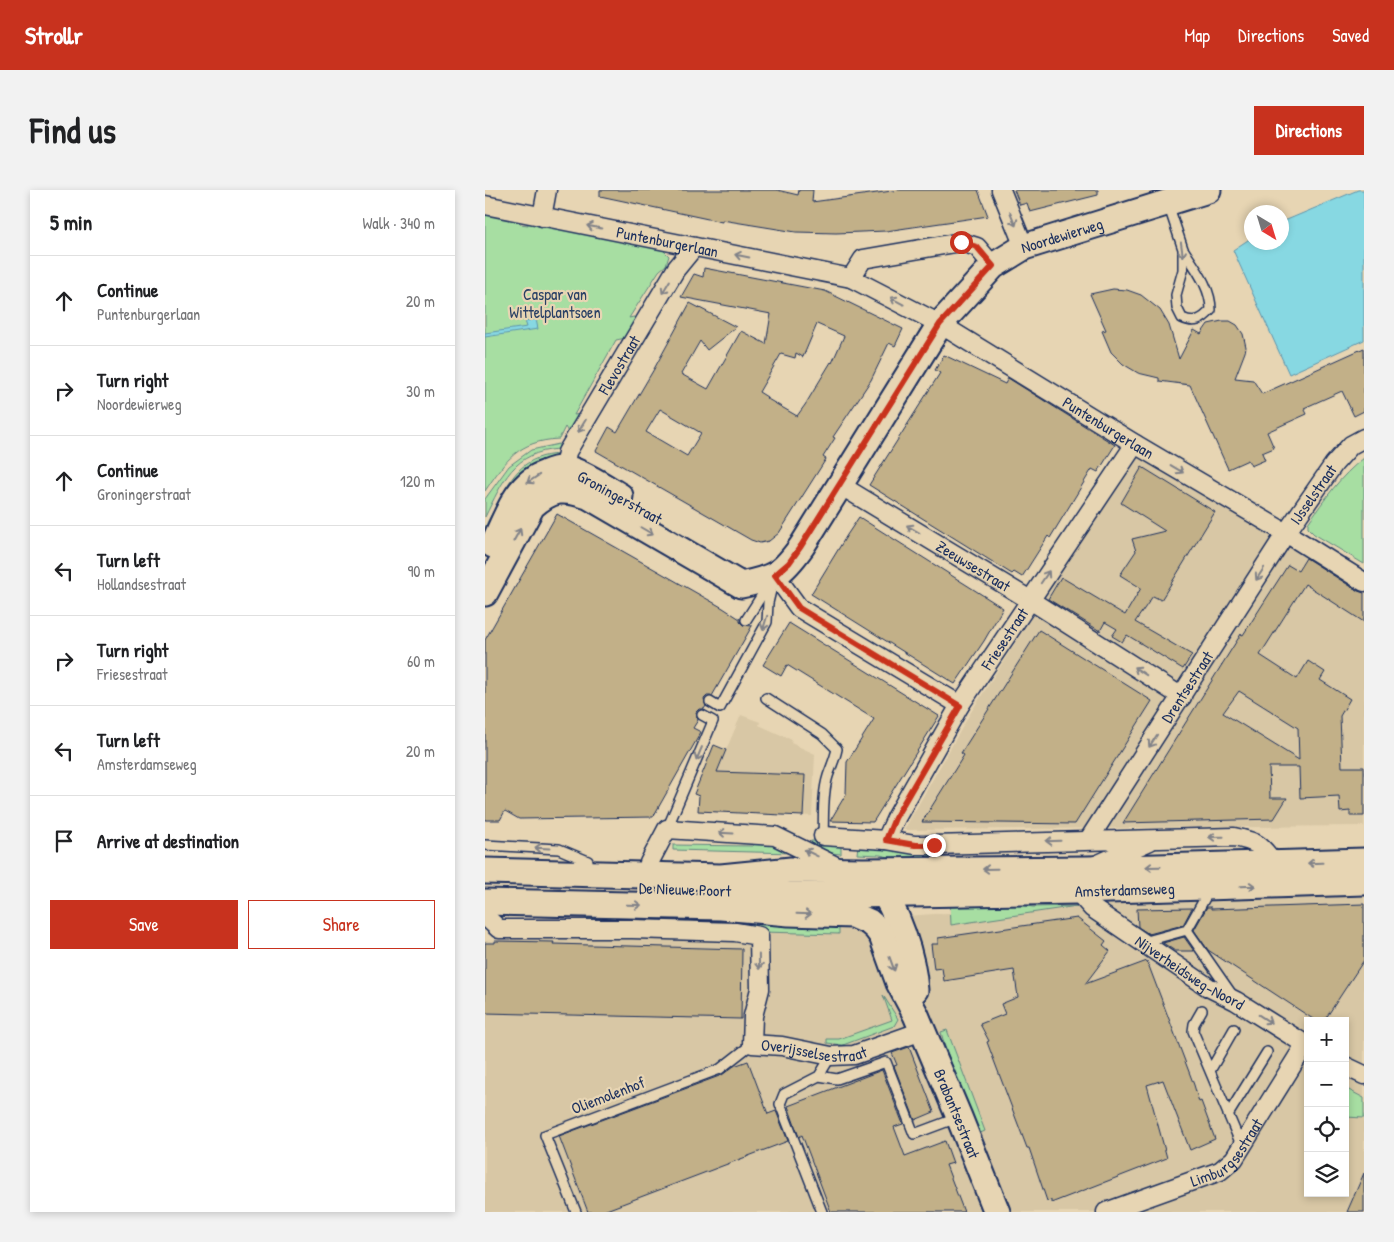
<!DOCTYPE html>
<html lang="en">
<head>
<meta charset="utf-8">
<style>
  body { margin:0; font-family:"Patrick Hand",sans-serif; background:#f2f2f2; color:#202124 }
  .controls { position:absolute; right:15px; bottom:15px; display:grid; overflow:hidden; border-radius:0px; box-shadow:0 2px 8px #0003 }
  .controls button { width:45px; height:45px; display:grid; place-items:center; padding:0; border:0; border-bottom:1px solid #e0e0e0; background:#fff; color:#202124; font:25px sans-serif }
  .compass { position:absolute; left:759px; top:15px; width:45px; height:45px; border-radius:50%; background:#fff; box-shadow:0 2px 8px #0003; rotate:142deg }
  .stop { position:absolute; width:15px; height:15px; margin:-11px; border:4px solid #c8321e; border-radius:50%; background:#fff }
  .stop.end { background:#c8321e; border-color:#fff; box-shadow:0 1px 5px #0008 }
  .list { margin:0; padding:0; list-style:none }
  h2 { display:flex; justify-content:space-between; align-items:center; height:65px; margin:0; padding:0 20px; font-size:21px }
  h2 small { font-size:16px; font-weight:400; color:#757577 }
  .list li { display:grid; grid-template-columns:32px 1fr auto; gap:15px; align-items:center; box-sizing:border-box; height:90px; padding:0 20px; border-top:1px solid #e0e0e0 }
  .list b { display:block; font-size:19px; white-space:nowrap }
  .list p { margin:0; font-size:16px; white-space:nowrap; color:#757577 }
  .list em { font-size:16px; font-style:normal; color:#757577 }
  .actions { display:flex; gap:10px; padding:15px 20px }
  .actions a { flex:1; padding:11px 0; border:1px solid #c8321e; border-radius:0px; text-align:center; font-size:18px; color:#c8321e }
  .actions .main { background:#c8321e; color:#fff }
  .icon { flex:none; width:28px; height:28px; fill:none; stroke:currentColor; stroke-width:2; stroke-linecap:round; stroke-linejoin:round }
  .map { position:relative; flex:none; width:879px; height:1022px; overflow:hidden; border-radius:0px }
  header { display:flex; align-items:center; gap:30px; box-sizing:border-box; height:70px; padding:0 25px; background:#c8321e; color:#fff }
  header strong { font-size:24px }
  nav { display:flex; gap:28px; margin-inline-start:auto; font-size:18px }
  .intro { display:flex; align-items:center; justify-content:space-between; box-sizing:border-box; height:120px; padding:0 30px }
  h1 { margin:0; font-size:35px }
  .button { padding:12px 22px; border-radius:0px; background:#c8321e; color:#fff; font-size:18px; font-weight:700 }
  main { display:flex; gap:30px; padding:0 30px }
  aside { flex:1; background:#fff; border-radius:0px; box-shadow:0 2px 8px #0003 }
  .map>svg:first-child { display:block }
  .built { fill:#d8c7a5; fill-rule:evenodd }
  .green { fill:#a7dea2; stroke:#618680 }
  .water { fill:#87d8e2; stroke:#5c94ad }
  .building { fill:#c2b088; stroke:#1b2f5e; fill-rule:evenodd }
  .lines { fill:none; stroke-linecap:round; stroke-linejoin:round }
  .lane-casing { stroke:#1b2f5e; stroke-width:12 }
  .street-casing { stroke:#1b2f5e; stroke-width:21 }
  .secondary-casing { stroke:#1b2f5e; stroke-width:29 }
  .lane { stroke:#e7d5b3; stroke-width:9 }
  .street { stroke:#e7d5b3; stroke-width:18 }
  .secondary { stroke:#e7d5b3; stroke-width:25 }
  .oneway { stroke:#818288 }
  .route { stroke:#c8321e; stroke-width:6 }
  .labels { text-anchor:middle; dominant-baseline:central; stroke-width:4.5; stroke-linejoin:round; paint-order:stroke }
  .street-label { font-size:16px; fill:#1b2f5e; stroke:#e7d5b3 }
  .park-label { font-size:16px; fill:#294065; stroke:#e7d5b3 }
</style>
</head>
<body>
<header>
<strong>Strollr</strong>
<nav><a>Map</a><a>Directions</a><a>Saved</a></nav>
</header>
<div class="intro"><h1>Find us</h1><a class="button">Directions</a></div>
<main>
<aside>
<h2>5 min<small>Walk · 340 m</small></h2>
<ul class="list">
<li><svg class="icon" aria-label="ahead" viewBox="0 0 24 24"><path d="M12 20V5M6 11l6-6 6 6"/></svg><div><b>Continue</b><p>Puntenburgerlaan</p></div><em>20 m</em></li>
<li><svg class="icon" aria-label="right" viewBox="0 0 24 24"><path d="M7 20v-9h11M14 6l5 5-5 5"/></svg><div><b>Turn right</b><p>Noordewierweg</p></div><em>30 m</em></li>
<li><svg class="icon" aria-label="ahead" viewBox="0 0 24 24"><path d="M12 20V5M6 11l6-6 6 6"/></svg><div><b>Continue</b><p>Groningerstraat</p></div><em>120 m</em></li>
<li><svg class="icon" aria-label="left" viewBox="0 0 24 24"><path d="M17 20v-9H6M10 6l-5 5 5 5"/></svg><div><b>Turn left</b><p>Hollandsestraat</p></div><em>90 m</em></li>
<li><svg class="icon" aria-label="right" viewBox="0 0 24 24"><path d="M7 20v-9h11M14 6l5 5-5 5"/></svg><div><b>Turn right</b><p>Friesestraat</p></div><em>60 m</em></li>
<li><svg class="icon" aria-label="left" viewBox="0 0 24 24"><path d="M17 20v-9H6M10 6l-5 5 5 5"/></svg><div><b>Turn left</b><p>Amsterdamseweg</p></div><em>20 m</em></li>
<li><svg class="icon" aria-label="arrive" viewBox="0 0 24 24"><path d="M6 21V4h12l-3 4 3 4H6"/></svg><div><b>Arrive at destination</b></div></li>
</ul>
<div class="actions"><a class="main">Save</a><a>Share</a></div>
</aside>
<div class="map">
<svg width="879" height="1022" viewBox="0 0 879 1022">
  <rect width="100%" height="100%" fill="#e7d5b3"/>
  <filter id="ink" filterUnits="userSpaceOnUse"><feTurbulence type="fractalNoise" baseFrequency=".02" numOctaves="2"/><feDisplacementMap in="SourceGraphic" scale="10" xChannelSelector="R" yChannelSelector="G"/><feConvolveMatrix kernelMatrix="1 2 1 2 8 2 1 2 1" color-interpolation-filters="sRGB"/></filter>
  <g filter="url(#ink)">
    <path class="built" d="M652,263L879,402V636L419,640L486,522Z
      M256,525L275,532L274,535L307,550L306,553L330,564L327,626L213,621V606L209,604L228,555L241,560Z
      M879,693V1022H0V751L352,731ZM823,831H860V1003H823Z"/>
    <path class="green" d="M0,24L34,31L35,34L43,35L42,32L177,59L184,66L181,75L174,81L144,128L158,125L146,147L131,150L89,225L103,223L82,249V240L80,237L74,249C33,251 21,270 0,301Z
      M74,254V259C28,262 18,291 0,327V309L24,276L46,260Z
      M74,264L73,272L0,358C0,352 0,345 0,339C2,330 10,320 14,311C28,283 40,266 74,264Z
      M879,268V374L829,344L823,338V333C840,309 855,286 879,268Z
      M269,651H275L310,661L309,663L188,660V655L268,656Z
      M326,651L353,652L356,656V664L346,663L326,655Z
      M373,655L447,663V671L426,672L395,665L372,664Z
      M465,711H510L548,717L592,716L466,735Z
      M101,723L354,729V744L277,742L248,733L247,731L111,728L110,734H101Z
      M398,805L413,829L409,836L358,855L342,853V849H354L407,830Z
      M462,840L500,941L493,944L460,857L456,842Z
      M860,898L879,908V928L860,927Z"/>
    <path class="water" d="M873,0H879V150L804,184L748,60L766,48V52H796L797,32Z
      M51,129L53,139L0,147V143L42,137L40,131Z"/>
    <path class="building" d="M115,0H292L313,5L314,0H328L327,12L414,0H493L503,26L401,41L351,43L311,42L237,30V32L115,6Z
      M529,0H613V5L545,22L542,13L535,15Z
      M219,78L340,101L418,139L410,156L404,153L386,190L348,247L350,248L338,267L341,269L294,343L284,351L275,353L266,350L111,261L124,237L132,242L169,179L205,113L251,137L222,160L215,151L196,184L223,199L256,141L281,154L286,124L196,107L209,84L218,87ZM332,134L359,146L347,173L346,172L320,215L312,226L281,208L282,207L274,202L296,164L310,168L311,163L318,167ZM175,219L216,243L202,266L161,242Z
      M628,99L642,100L656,105L675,120L684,135L694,169L709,140L716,144L723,134L737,131H745L752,135L758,144L761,157L760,162L750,188L768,190L777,204L879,158V221L869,226L857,201L819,218L822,224L782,242L789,258L777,263L780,270L766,276L763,270L743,279L705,195L674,191V188L653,183L638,174L626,162L617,141L621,140L605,104Z
      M459,165L520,194L523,188L630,255L613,282L607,279L565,348L563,346L537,387L529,382L527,384L384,295L455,183L450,180Z
      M657,277L730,322L676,410L668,406L650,432L707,465L698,479L642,445L637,452L627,446L632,439L620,432L615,441L563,409L576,387L640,425L656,398L635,385L651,361L647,349L680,341L636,313Z
      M72,324L238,418L255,429V432L258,435L267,436L227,506H222L219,509L221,516L219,519H214L211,522L213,530L208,538L216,542L168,627L34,629L20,621L15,630H0V450Z
      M374,327L518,418L499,451L470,494L326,404L362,345Z
      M821,368L873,401L879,403V432L820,394L775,465L812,489L823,471L840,482L835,490L865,509L855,526L857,577H879V626H865V621L855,622L854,606L815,608L814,577H784L785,608H802L789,629L638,633L756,444L758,445L803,375L813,381ZM754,501L813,538L814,570L738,523Z
      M304,433L454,526L388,632L345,631L361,604L362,572L389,529L302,475L296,486L278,475Z
      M554,440L667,511L590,634L437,632L479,565L476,563Z
      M229,555L241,560L232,582L320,585L318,626L213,621L214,606L209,604Z
      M879,714V770L839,831H831L723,760L709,740L722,717H726V719Z
      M707,718L698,735L664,744L653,737L652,719Z
      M592,728L621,751L618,755L625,761L600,794L662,771L709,895L714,912L716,911L730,949L705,960L678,890L662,895L682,968L566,1013V1010L562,1011L544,958H542L502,852L504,851L495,834L520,824L516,814L533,807L529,780L459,791L457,778L449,779L446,754H453V748Z
      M699,747L709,761H690L678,753Z
      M10,751L69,752L68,754L257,759L256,829L0,823V753H10Z
      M424,857L449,922L430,930L409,876L412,875L407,863Z
      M263,871L283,924L291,921L303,951L116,1022H103L74,946L237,885L249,876Z
      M397,880L418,934L409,937L420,966L460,951L468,973L461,975L479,1022H346L317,945L314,947L303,916Z
      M879,983V1022H862Z"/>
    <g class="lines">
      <defs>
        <path id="lane" d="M683,14L698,59V80L691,105L692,118L697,128C710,134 717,130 726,120C726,97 710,78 698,59
          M261,430L284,394
          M281,508L337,544L352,559C350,569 346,577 343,586C337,605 339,627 338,646
          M225,512L235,518L282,432L283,413L289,388
          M182,639L228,531L217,525
          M0,655L74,659L103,671
          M702,740L748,806
          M658,752L702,740L725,699
          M717,820L709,834L708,841L757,957
          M725,881L749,839
          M334,886L352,889L401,872L429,944L472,928
          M743,925L782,862
          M91,1022L60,945L235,879L267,854
          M337,1022L295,914L299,904L334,886L346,866"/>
        <g id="street">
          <path d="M516,0L539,57"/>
          <path id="s1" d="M0,15L366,88L455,134L650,254L801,343L879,392"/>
          <path d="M57,27L62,0"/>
          <path d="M366,88L378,69L476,52L492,57L508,76"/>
          <path id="s2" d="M77,290L82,262L191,79L209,57"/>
          <path id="s3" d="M355,295L545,410L697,507"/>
          <path d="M290,385L314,418L475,515"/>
          <path d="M338,646L401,650L430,655H449L749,647C773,652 775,654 790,674"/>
          <path id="s4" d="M604,649L801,343L849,274L866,255L879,248"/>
          <path id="s5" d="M401,650L411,628L475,515L650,254"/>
          <path d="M164,673L182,639L290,646L357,679"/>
          <path d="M611,675L665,651"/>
          <path id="s6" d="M592,701L607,718L723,797L751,811L823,856"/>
          <path id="s7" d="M0,726L14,739H147L250,742L274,746L275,799L268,826L267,854L297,856L346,866L369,865L437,841"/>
          <path d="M860,876L879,885"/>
          <path id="s8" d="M621,1022L735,981L749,969L820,855"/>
        </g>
        <g id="secondary">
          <path d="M8,355C21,328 31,293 61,283C70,279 78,277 87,280C104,286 120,297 135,306"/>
          <path id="s9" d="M0,403L47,316C68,298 78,298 103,306L256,395C290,388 297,384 317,356L455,134L508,76L539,57L723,0"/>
          <path d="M0,681L236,687L306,680L378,681L603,679L879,671"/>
          <path d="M392,693C412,719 428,767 430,800"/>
          <path id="s10" d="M230,699L304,705H368L592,701L879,692"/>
          <path id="s11" d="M0,712L236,717L304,723L368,725L384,732L391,738L397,746L414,793L431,825L474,927L512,1022"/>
        </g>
      </defs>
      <use href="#lane" class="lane-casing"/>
      <use href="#street" class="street-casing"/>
      <use href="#secondary" class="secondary-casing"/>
      <use href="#lane" class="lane"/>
      <use href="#street" class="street"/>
      <use href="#secondary" class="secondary"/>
    </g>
    <defs><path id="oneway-shaft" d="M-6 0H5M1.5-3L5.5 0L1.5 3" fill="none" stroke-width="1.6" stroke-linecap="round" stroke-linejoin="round" transform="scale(1.25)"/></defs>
    <g class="oneway">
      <use href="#oneway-shaft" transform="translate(528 29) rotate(68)"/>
      <use href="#oneway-shaft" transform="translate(109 37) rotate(-169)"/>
      <use href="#oneway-shaft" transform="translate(697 60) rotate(82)"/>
      <use href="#oneway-shaft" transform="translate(257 66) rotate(-169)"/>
      <use href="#oneway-shaft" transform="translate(181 97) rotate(121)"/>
      <use href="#oneway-shaft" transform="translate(412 111) rotate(-152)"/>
      <use href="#oneway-shaft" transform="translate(97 236) rotate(121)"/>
      <use href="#oneway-shaft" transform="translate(692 279) rotate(31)"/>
      <use href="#oneway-shaft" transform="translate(48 289) rotate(146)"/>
      <use href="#oneway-shaft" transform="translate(428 339) rotate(-149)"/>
      <use href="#oneway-shaft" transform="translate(162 341) rotate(30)"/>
      <use href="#oneway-shaft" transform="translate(32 345) rotate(-61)"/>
      <use href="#oneway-shaft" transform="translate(775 384) rotate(123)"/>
      <use href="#oneway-shaft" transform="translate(560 387) rotate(-56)"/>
      <use href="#oneway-shaft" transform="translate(280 433) rotate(107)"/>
      <use href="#oneway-shaft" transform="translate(655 481) rotate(-147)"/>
      <use href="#oneway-shaft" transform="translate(668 551) rotate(123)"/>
      <use href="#oneway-shaft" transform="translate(214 564) rotate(113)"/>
      <use href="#oneway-shaft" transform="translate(241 643) rotate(-177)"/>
      <use href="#oneway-shaft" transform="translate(731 647) rotate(179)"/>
      <use href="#oneway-shaft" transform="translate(568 651) rotate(178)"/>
      <use href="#oneway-shaft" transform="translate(57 658) rotate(-177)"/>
      <use href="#oneway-shaft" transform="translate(326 663) rotate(-154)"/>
      <use href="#oneway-shaft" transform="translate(830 673) rotate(178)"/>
      <use href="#oneway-shaft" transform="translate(668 677) rotate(179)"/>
      <use href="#oneway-shaft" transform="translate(505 679) rotate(179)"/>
      <use href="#oneway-shaft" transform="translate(763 696) rotate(-2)"/>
      <use href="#oneway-shaft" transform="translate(149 715) rotate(1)"/>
      <use href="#oneway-shaft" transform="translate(319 724) rotate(2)"/>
      <use href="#oneway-shaft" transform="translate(274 772) rotate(89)"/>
      <use href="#oneway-shaft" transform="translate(407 774) rotate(70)"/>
      <use href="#oneway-shaft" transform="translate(780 829) rotate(33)"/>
    </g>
  </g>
  <g class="lines" filter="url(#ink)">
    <path class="route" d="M449,655H430L401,650L410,628L475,516L314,418L290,385L304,373L316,356L455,134L508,76L492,57L476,52"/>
  </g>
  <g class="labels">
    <g class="street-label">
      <text stroke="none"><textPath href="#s9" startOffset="828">Noordewierweg</textPath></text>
      <text stroke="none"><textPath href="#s1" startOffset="186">Puntenburgerlaan</textPath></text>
      <text stroke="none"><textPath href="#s2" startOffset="130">Flevostraat</textPath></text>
      <text stroke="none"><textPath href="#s1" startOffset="671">Puntenburgerlaan</textPath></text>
      <text stroke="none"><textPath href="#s4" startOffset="411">IJsselstraat</textPath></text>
      <text transform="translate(135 307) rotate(29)">Groningerstraat</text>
      <text stroke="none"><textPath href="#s3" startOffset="156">Zeeuwsestraat</textPath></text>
      <text stroke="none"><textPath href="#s5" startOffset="234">Friesestraat</textPath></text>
      <text stroke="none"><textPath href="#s4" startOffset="181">Drentsestraat</textPath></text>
      <text transform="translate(200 699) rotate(2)">De Nieuwe Poort</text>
      <text stroke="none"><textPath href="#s10" startOffset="410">Amsterdamseweg</textPath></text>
      <text stroke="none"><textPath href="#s6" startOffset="140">Nijverheidsweg-Noord</textPath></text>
      <text stroke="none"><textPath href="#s7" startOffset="451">Overijsselsestraat</textPath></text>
      <text transform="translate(123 905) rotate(-21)">Oliemolenhof</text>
      <text stroke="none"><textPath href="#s11" startOffset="598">Brabantsestraat</textPath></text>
      <text stroke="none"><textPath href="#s8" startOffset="138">Limburgsestraat</textPath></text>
    </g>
    <g class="park-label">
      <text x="70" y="104">Caspar van<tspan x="70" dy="18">Wittelplantsoen</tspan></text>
    </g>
  </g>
</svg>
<div class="controls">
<button>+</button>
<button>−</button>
<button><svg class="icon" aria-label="locate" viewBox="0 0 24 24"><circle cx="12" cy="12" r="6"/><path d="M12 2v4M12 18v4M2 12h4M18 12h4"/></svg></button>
<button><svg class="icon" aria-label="layers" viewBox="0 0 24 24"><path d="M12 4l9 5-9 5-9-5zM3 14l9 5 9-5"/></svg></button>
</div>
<svg class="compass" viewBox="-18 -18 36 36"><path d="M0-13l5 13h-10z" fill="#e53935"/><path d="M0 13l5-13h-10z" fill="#757577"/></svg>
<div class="stop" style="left:476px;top:52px"></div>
<div class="stop end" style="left:449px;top:655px"></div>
</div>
</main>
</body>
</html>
